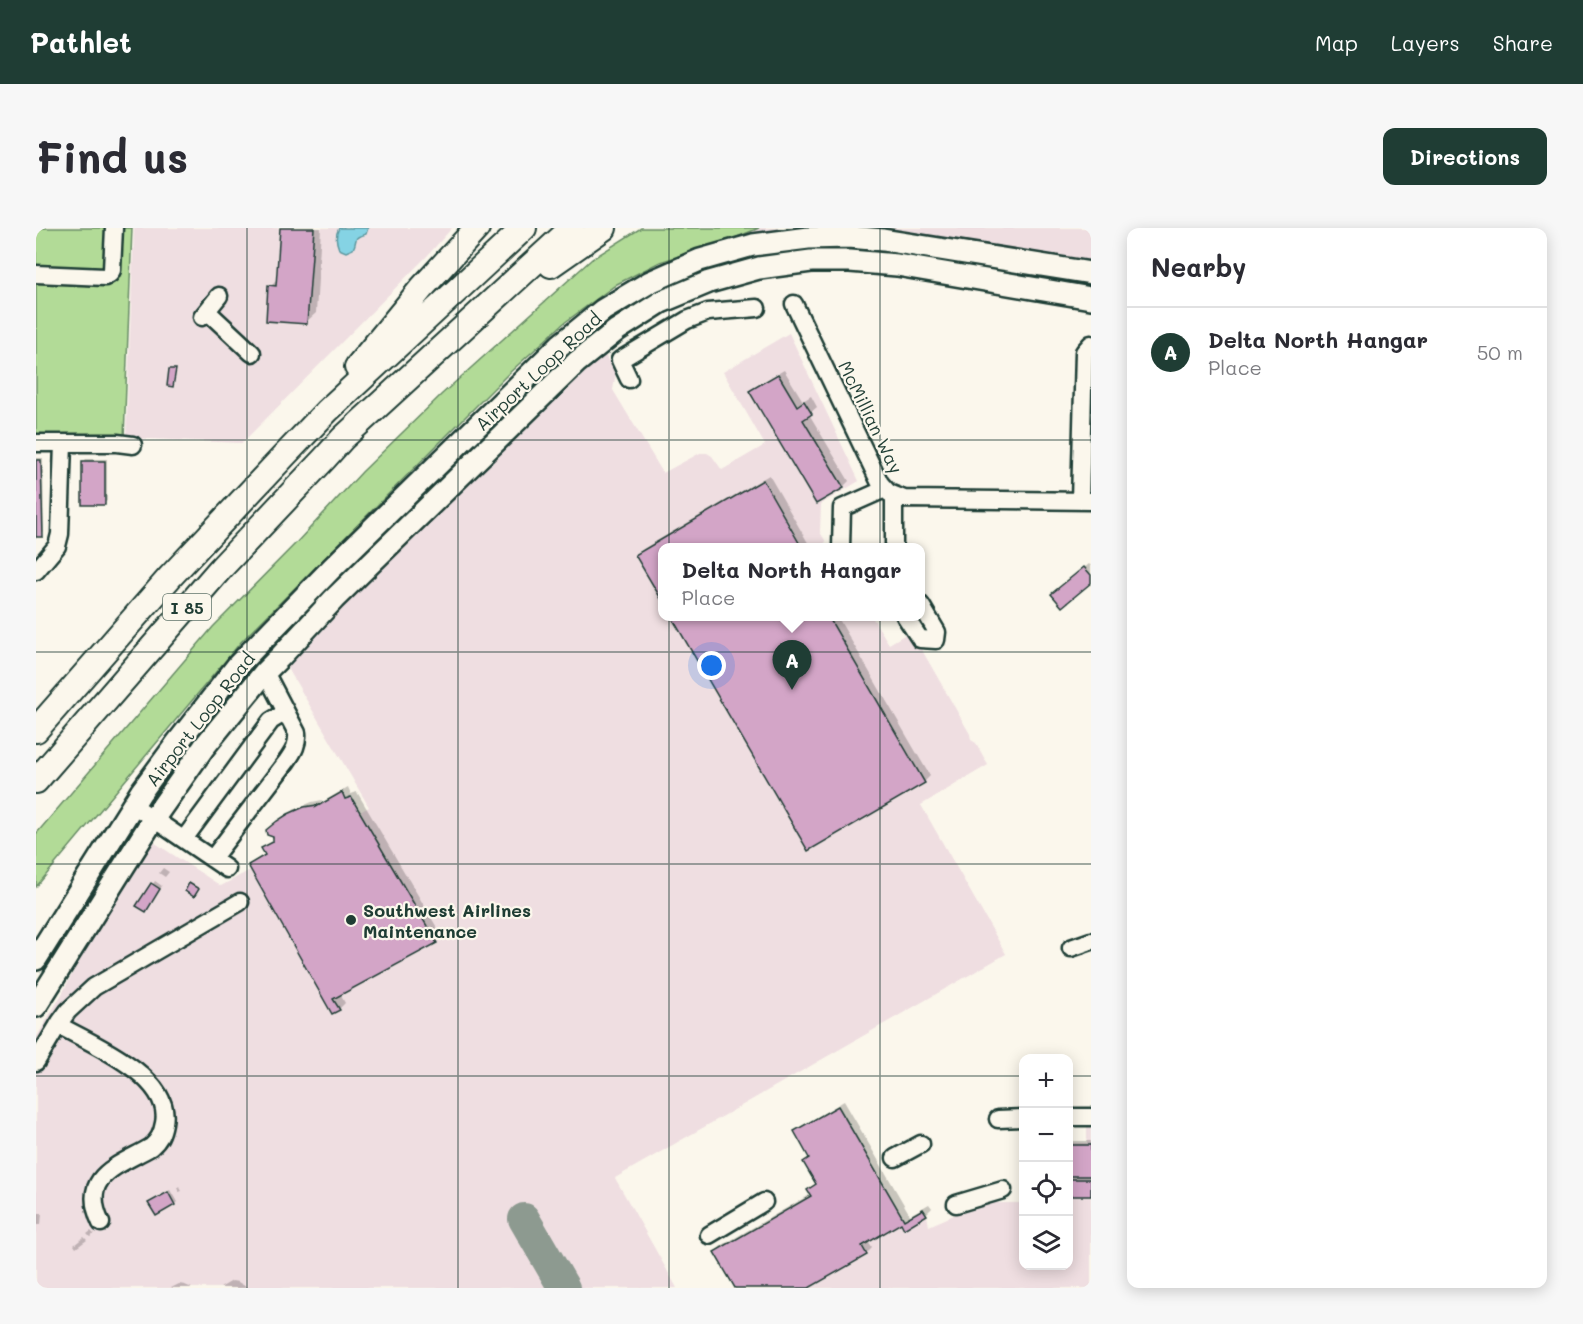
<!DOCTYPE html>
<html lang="en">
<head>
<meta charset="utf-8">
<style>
  body { margin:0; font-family:Mali,sans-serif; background:#f7f7f7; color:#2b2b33 }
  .controls { position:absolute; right:18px; bottom:18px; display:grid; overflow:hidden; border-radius:12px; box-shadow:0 3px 15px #0003 }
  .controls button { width:54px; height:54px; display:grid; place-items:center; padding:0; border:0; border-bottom:2px solid #e1e1e2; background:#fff; color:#2b2b33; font:30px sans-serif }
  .you { position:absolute; left:676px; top:438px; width:21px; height:21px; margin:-15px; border:4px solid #fff; border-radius:50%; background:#1a73e8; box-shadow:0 0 0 9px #1a73e833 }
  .badge { display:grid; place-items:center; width:39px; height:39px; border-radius:50%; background:#1f3d34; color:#fff; font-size:20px; font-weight:700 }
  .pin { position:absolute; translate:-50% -50px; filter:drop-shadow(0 2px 3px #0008) }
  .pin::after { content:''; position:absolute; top:32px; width:21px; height:18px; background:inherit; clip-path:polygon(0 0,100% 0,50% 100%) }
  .popup { position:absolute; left:622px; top:315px; width:267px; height:78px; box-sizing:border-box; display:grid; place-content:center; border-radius:12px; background:#fff; filter:drop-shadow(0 2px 4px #0005); font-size:20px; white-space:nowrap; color:#7c7c81 }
  .popup b { font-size:22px; color:#2b2b33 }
  .popup::after { content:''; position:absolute; left:50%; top:100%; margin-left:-12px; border:12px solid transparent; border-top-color:#fff }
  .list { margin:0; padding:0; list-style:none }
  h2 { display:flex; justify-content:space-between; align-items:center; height:78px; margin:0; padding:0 24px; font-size:26px }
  h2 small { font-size:20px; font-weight:400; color:#7c7c81 }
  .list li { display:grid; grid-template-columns:39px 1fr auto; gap:18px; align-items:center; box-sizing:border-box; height:90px; padding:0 24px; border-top:2px solid #e1e1e2 }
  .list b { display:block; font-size:22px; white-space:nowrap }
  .list p { margin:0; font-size:20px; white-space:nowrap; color:#7c7c81 }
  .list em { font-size:20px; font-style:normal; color:#7c7c81 }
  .icon { flex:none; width:33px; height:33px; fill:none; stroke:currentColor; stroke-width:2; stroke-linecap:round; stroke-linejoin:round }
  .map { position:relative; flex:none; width:1055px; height:1060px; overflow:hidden; border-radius:12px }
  header { display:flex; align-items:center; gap:36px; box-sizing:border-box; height:84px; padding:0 30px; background:#1f3d34; color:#fff }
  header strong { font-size:28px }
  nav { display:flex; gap:33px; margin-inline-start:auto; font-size:21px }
  .intro { display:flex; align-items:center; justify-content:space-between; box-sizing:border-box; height:144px; padding:0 36px }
  h1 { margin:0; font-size:42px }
  .button { padding:15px 27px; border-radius:12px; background:#1f3d34; color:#fff; font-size:21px; font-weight:700 }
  main { display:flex; gap:36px; padding:0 36px }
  aside { flex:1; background:#fff; border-radius:12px; box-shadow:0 3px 15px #0003 }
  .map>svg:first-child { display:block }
  .built { fill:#efdee1 }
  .green { fill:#b2db97; stroke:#688c66; stroke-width:1.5 }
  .water { fill:#85d3e4; stroke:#5c979e; stroke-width:1.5 }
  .shadow { fill:#0003 }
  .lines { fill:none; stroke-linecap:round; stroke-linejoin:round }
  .taxiway { stroke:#8d9a90; stroke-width:32 }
  .building { fill:#d3a5c7; stroke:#1f3d34; stroke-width:1.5 }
  .minor-casing { stroke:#1f3d34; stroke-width:21 }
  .major-casing { stroke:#1f3d34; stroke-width:26 }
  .highway-casing { stroke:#1f3d34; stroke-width:28 }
  .minor { stroke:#fbf7ec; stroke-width:16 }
  .major { stroke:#fbf7ec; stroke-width:21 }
  .highway { stroke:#fbf7ec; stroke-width:24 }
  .grid { fill:none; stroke:#1f3d34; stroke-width:1.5; stroke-opacity:0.55 }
  .poi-dot { fill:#1f3d34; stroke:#fbf7ec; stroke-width:2 }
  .labels { text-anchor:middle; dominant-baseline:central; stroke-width:4.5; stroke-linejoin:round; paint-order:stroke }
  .shield { fill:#fbf7ec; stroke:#61756b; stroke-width:1.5 }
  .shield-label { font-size:16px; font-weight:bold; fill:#1f3d34 }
  .street-label { font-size:18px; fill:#1f3d34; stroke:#fbf7ec }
  .poi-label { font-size:18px; font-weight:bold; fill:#1f3d34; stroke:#fbf7ec; text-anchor:start }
</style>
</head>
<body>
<header>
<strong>Pathlet</strong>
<nav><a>Map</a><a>Layers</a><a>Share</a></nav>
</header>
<div class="intro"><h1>Find us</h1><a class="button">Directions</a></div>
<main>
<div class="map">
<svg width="1055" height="1060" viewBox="0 0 1055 1060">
  <rect width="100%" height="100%" fill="#fbf7ec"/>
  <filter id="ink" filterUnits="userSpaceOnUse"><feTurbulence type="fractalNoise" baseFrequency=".0167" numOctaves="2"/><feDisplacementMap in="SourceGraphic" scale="12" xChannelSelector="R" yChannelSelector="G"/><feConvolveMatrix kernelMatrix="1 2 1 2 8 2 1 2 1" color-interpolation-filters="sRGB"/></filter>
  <g filter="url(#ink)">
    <path class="built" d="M98,0H416L392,27L206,215L90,210Z
      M629,0H1055V48L967,38H756L626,2Z
      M753,105L823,253L785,276L784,304L790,314L782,319L627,320V388L836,389L853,416L875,403L934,506L935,512L940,515L952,537L885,577L970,726L579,950L641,1060H0V810L26,766L50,718L116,613L185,658L214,642L212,637L229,627L225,620L237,613V610L231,607L230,602L268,579L281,577V579L306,564L309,571L324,584L333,579L250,437L295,387L566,123L580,144L577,162L627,245L664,225H671L676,228L686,242L729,217L687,144Z
      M802,878L868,992L887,981L891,987L893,998L936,979L950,975H987V1038H1032L1033,915H1051V898H1055V1060H699L678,1024L774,968L771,962L780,956L767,934L773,930L758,903Z"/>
    <path class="green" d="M0,0H96L88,210H0Z
      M605,0H723L694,12L624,34L581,56L528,95L472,146L205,414L0,659V606L177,399L261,314L326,244L406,166L556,31Z"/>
    <path class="water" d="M303,0H332L330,6C315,11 323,9 317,21L310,24L303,21C300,14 299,7 303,0Z"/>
    <path class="shadow" d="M245,0H285L280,85L270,94L234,58L242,50Z
      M748,142L767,173L775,168L781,179L773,186L813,253L807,259L715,164L721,158Z
      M0,230H7L8,304L6,307H0Z
      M50,231H71V273L68,275L47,234Z
      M733,247L775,320H627V371L601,327L607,321Z
      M1053,336L1055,338V353L1021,362Z
      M637,388H801L894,548L888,554Z
      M312,559L315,566L321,564L406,708L400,714L304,766L309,775L303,781L214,638L220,632L230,626L227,620L238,612V597L259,581L276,574L286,572L285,575Z
      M127,640L133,644L129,649L123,645Z
      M119,653L126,658L112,680L102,678Z
      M808,873L874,987L893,976L896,980L890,986L865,993L831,1012L836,1020L830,1026L770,1060H700L680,1024L685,1018L775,966L773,962L781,955L774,929L760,903L766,898Z
      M1035,913H1055V967H1032V951L1036,947H1032V916Z
      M143,958L146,963L143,964L141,960Z
      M134,962L141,974L139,976L117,973Z
      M1,985H6L5,997H0Z
      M55,1003L58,1006L54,1009L51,1006Z
      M48,1009L51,1012L40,1020L38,1017Z
      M196,1053L202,1054L212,1060H184Z
      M143,1056L149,1057L156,1060H135Z"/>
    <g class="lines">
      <path class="taxiway" d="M488,991L528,1060"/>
    </g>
    <path class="building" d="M244,0H278L271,96L230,93L232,57L240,58Z
      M133,141H140L137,159L131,158Z
      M742,146L761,178L768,173L776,186L767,192L808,260L780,276L713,163Z
      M0,232H5L7,309H0Z
      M46,233H69V277H46Z
      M727,252L766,320H627V374L599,327Z
      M1048,339L1055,347V355L1026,379L1015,366Z
      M635,388H792L889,555L772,623Z
      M306,564L309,571L315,569L401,715L297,771L304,782L296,786L212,637L229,627L225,620L237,614V609L231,607L230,602L241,593L252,586L268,579L281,577L280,579Z
      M115,655L124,661L110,684L100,678Z
      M153,655L163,661L158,669L149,663Z
      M802,878L868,992L887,981L891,987L868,1001L865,995L826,1018L831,1027L773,1060H699L678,1024L775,968L771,962L780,956L767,934L773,930L758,903Z
      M1032,917H1055V948H1032Z
      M1032,951H1055V968H1032Z
      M132,964L139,977L120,988L112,975Z"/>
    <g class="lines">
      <defs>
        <path id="minor" d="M0,46L69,49L74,46L76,42L78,0
          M758,76L844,255L853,265L868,271L1055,273
          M171,83L216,125
          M166,89L183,68
          M593,151L584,132L651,92L672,84L721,80
          M0,215H81L97,217
          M858,267V320
          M1044,273L1048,124L1055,116
          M805,320L806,280L849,261
          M0,343L21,318L24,306L27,215
          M869,388L884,411L900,412L901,404L885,377
          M97,577L191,641
          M148,611L235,493L250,484
          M176,631L251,533C258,523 262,516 261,505L229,444
          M1035,720L1055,713
          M22,797C55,815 137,849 128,895C126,906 123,912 115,919C80,939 43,948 65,995
          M0,834L24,794L32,783L58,759L204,674
          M1032,889H1055
          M962,891L987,890
          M859,930L885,916
          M920,976L967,962
          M673,1007L728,974"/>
        <path id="major" d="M0,731L105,564L141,515L202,437L296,340L524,117L567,82L614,54L664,32L717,17L772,10L813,9L847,12L1055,45
          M0,778L118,590L168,519L229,444L245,428L298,371L423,249L541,134L581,102L625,74L673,54L723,40L775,33H814L861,37L1055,70"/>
        <path id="highway" d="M515,37L568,0
          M321,139L385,61L441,0
          M0,502L134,349L247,229L291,183L488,0
          M0,553L185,340L289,230L307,210L536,0"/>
      </defs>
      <use href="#minor" class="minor-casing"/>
      <use href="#major" class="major-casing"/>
      <use href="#highway" class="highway-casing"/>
      <use href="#minor" class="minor"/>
      <use href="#major" class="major"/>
      <use href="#highway" class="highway"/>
    </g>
  </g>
  <path class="grid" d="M211,0V1060M422,0V1060M633,0V1060M844,0V1060M0,212H1055M0,424H1055M0,636H1055M0,848H987M1032,848H1055"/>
  <circle class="poi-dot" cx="315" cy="692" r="6"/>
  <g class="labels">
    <rect class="shield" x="127" y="366" width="48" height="26" rx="4.5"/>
    <g class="shield-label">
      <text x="151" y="379">I 85</text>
    </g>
    <g class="street-label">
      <text transform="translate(502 143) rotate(-43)">Airport Loop Road</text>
      <text transform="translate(835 189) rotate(64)">McMillian Way</text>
      <text transform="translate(164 491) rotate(-52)">Airport Loop Road</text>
    </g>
    <g class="poi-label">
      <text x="327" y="682">Southwest Airlines<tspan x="327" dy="21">Maintenance</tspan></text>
    </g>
  </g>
</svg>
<div class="controls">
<button>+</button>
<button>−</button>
<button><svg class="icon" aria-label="locate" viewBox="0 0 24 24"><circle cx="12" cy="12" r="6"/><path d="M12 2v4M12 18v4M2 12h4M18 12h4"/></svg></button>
<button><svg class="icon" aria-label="layers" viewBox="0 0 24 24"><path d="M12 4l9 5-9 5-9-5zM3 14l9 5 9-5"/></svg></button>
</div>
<div class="you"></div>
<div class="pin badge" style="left:756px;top:462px">A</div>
<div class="popup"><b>Delta North Hangar</b>Place</div>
</div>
<aside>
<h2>Nearby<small></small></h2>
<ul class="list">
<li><span class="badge">A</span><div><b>Delta North Hangar</b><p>Place</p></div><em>50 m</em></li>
</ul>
</aside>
</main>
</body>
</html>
